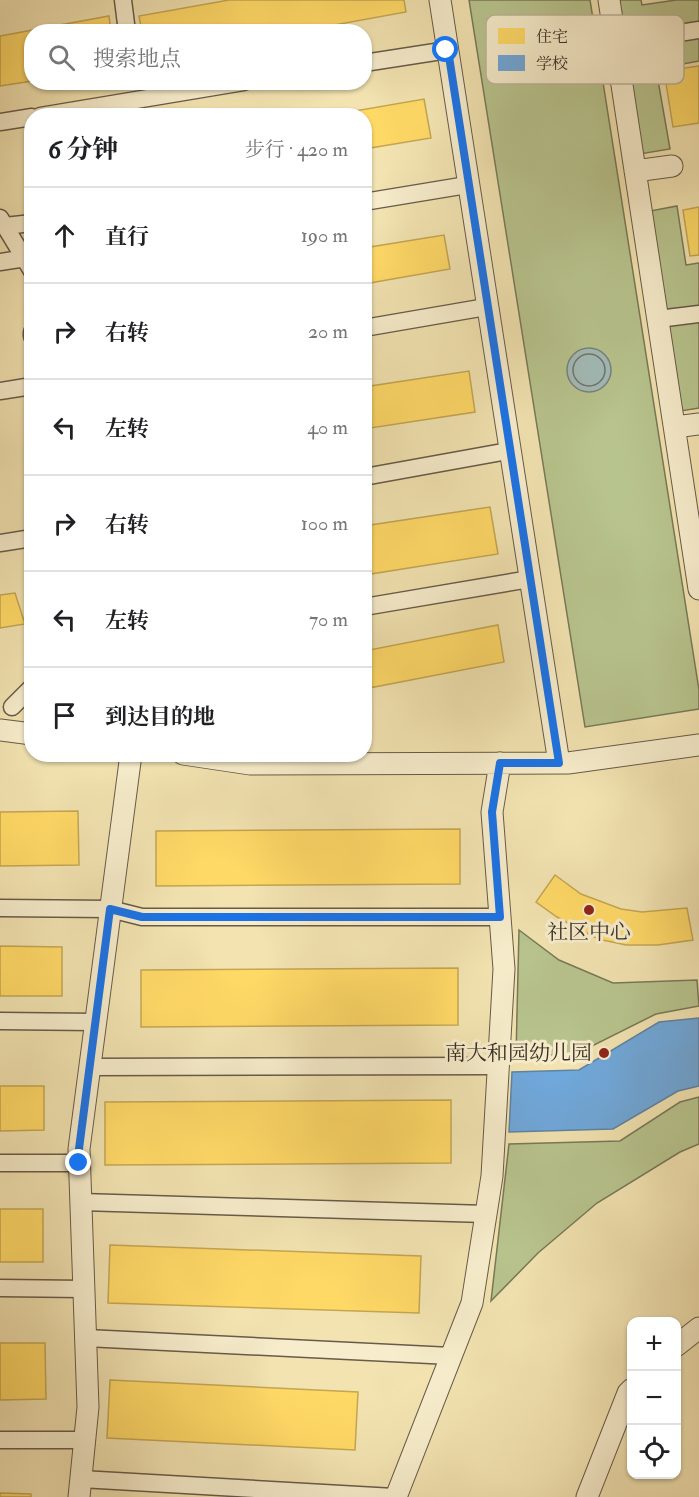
<!DOCTYPE html>
<html lang="zh">
<head>
<meta charset="utf-8">
<style>
  body { margin:0; font-family:"IM FELL Double Pica","Noto Serif SC",serif; background:#f6f6f6; color:#202124 }
  .controls { position:absolute; right:18px; bottom:18px; display:grid; overflow:hidden; border-radius:12px; box-shadow:0 2px 4px #0004 }
  .controls button { width:54px; height:54px; display:grid; place-items:center; padding:0; border:0; border-bottom:2px solid #e0e0e0; background:#fff; color:#202124; font:30px sans-serif }
  .stop { position:absolute; width:18px; height:18px; margin:-14px; border:4px solid #1a73e8; border-radius:50%; background:#fff }
  .stop.end { background:#1a73e8; border-color:#fff; box-shadow:0 2px 6px #0008 }
  .list { margin:0; padding:0; list-style:none }
  h2 { display:flex; justify-content:space-between; align-items:center; height:78px; margin:0; padding:0 24px; font-size:26px }
  h2 small { font-size:20px; font-weight:400; color:#757577 }
  .list li { display:grid; grid-template-columns:39px 1fr auto; gap:18px; align-items:center; box-sizing:border-box; height:96px; padding:0 24px; border-top:2px solid #e0e0e0 }
  .list b { display:block; font-size:22px; white-space:nowrap }
  .list em { font-size:20px; font-style:normal; color:#757577 }
  .icon { flex:none; width:33px; height:33px; fill:none; stroke:currentColor; stroke-width:2; stroke-linecap:round; stroke-linejoin:round }
  .map { position:relative; flex:none; width:699px; height:1497px; overflow:hidden }
  .search { position:absolute; background:#fff; box-shadow:0 2px 4px #0004; left:24px; top:24px; width:348px; height:66px; display:flex; align-items:center; gap:15px; box-sizing:border-box; padding:0 21px; border-radius:24px; color:#757577; font-size:22px }
  .panel { position:absolute; background:#fff; box-shadow:0 2px 4px #0004; left:24px; top:108px; width:348px; height:654px; border-radius:24px }
  .map>svg:first-child { display:block }
  .green { fill:#b8c48e; stroke:#78795a; stroke-width:1.5 }
  .water { fill:#a2bbb8; stroke:#78837e; stroke-width:1.5 }
  .homes { fill:#ffd966; stroke:#c4a653; stroke-width:1.5 }
  .schools { fill:#6fa8dc; stroke:#5f83a5; stroke-width:1.5 }
  .lines { fill:none; stroke-linecap:round; stroke-linejoin:round }
  .shore { stroke:#6e746f; stroke-width:1.5 }
  .pedestrian-casing { stroke:#675b49; stroke-width:19 }
  .minor-casing { stroke:#675b49; stroke-width:23 }
  .pedestrian { stroke:#f7edcc; stroke-width:16 }
  .minor { stroke:#f7edcc; stroke-width:21 }
  .route { stroke:#1a73e8; stroke-width:8 }
  .poi-dot { fill:#8f2418; stroke:#f7edcc; stroke-width:2 }
  .labels { text-anchor:middle; dominant-baseline:central; stroke-width:6; stroke-linejoin:round; paint-order:stroke }
  .poi-label { font-size:21px; fill:#392e26; stroke:#f7edcc }
  .key { fill:#f7edcc; stroke:#beb49a; stroke-width:1.5 }
  .key-label { font-size:16px; fill:#392e26 }
</style>
</head>
<body>
<div class="map">
<svg width="699" height="1497" viewBox="0 0 699 1497">
  <rect width="100%" height="100%" fill="#f2e3b1"/>
  <filter id="stains"><feTurbulence type="fractalNoise" baseFrequency=".00333" numOctaves="4"/><feColorMatrix values="0 0 0 0 .2 0 0 0 0 .09 0 0 0 0 .02 0 0 0 .5 -.17"/></filter>
  <radialGradient id="worn" r=".72"><stop offset=".6" stop-color="#630" stop-opacity="0"/><stop offset="1" stop-color="#630" stop-opacity=".3"/></radialGradient>
  <path class="green" d="M469,0H590L699,690V709L585,727Z
    M617,0H641L642,5L676,0H699V61L656,69L670,149L640,154Z
    M677,206L686,265L699,263V408L681,411L650,211Z
    M519,930L559,960L613,983L697,980L699,1006L656,1014L576,1054L516,1056Z
    M699,1097V1144L680,1152L597,1203L538,1253L491,1301L509,1144L620,1141L680,1102Z"/>
  <path class="water" d="M567 370a22 22 0 1 1 44 0a22 22 0 1 1-44 0Z"/>
  <path class="homes" d="M229,0H404L406,12L296,32H142L139,16Z
    M109,16L111,32H32V81L0,86V36Z
    M699,66V123L673,127L664,71Z
    M424,99L431,138L364,149V116H326Z
    M699,207V255L690,256L683,210Z
    M444,235L450,269L364,284V248Z
    M469,371L475,412L364,429V387Z
    M490,507L498,554L364,575V526Z
    M15,593L25,624L0,628V595Z
    M498,625L504,662L364,689V651Z
    M78,811L79,865L0,866V812Z
    M460,829V884L156,886V831Z
    M555,875L581,894L621,909L642,912L687,908L693,940L658,945H626L598,939L557,917L536,902Z
    M0,946L62,947V996H0Z
    M458,968V1025L141,1027V970Z
    M0,1086H44V1130L0,1131Z
    M451,1100V1163L105,1165V1102Z
    M0,1209H43V1262H0Z
    M110,1245L421,1256L419,1313L108,1303Z
    M0,1343H45L46,1399L0,1400Z
    M110,1380L358,1392L355,1450L107,1438Z
    M0,1493L31,1494V1497H0Z"/>
  <path class="schools" d="M699,1018V1086L678,1091L613,1129L509,1132L512,1072L579,1070L659,1022Z"/>
  <g class="lines">
    <path class="shore" d="M573 370a16 16 0 1 1 32 0a16 16 0 1 1-32 0Z"/>
    <defs>
      <path id="pedestrian" d="M123,0L127,32
        M616,43L699,30
        M364,63L448,50
        M40,116L244,82
        M0,122L32,117
        M364,202L467,185L469,187
        M0,218L32,271
        M5,226L32,223
        M0,262L32,257
        M658,319L699,314
        M364,328L486,307L488,309
        M32,332V336
        M0,391L32,386
        M364,477L508,451L511,452
        M0,543L32,538
        M364,607L530,579
        M12,707L32,687
        M0,908L110,909L142,917H500
        M0,1021L95,1022
        M89,1067L498,1066
        M0,1163H79
        M81,1202L486,1214
        M0,1288L84,1289
        M86,1338L451,1356
        M0,1440H85
        M81,1479L394,1497"/>
      <path id="minor" d="M440,0L559,763
        M609,0L699,589
        M635,171L672,166
        M675,427L699,424
        M0,730L32,734
        M183,754L250,764L568,763L699,745
        M676,1346L699,1328
        M79,1497L88,1407L79,1149L131,754
        M396,1497L472,1303L492,1176L504,969L492,812L500,763
        M587,1497L628,1393L632,1389"/>
    </defs>
    <use href="#pedestrian" class="pedestrian-casing"/>
    <use href="#minor" class="minor-casing"/>
    <use href="#pedestrian" class="pedestrian"/>
    <use href="#minor" class="minor"/>
  </g>
  <g class="lines">
    <path class="route" d="M79,1163V1149L110,909L142,917H500L492,812L500,763H559L448,50H446"/>
  </g>
  <g class="poi-dot">
    <circle cx="589" cy="910" r="6"/>
    <circle cx="604" cy="1053" r="6"/>
  </g>
  <g class="labels">
    <g class="poi-label">
      <text x="589" y="932">社区中心</text>
      <text x="592" y="1053" text-anchor="end">南大和园幼儿园</text>
    </g>
  </g>
  <rect x="486" y="15" width="198" height="69" rx="9" class="key"/>
  <rect x="498" y="28" width="27" height="16" fill="#ffd966"/>
  <rect x="498" y="55" width="27" height="16" fill="#6fa8dc"/>
  <g class="key-label">
    <text x="536" y="42">住宅</text>
    <text x="536" y="69">学校</text>
  </g>
  <rect width="100%" height="100%" filter="url(#stains)"/>
  <rect width="100%" height="100%" fill="url(#worn)"/>
</svg>
<div class="controls">
<button>+</button>
<button>−</button>
<button><svg class="icon" aria-label="locate" viewBox="0 0 24 24"><circle cx="12" cy="12" r="6"/><path d="M12 2v4M12 18v4M2 12h4M18 12h4"/></svg></button>
</div>
<div class="stop" style="left:446px;top:50px"></div>
<div class="stop end" style="left:79px;top:1163px"></div>
<div class="search"><svg class="icon" aria-label="search" viewBox="0 0 24 24"><circle cx="10" cy="10" r="6"/><path d="M15 15l6 6"/></svg>搜索地点</div>
<section class="panel">
<h2>6 分钟<small>步行 · 420 m</small></h2>
<ul class="list">
<li><svg class="icon" aria-label="ahead" viewBox="0 0 24 24"><path d="M12 20V5M6 11l6-6 6 6"/></svg><div><b>直行</b></div><em>190 m</em></li>
<li><svg class="icon" aria-label="right" viewBox="0 0 24 24"><path d="M7 20v-9h11M14 6l5 5-5 5"/></svg><div><b>右转</b></div><em>20 m</em></li>
<li><svg class="icon" aria-label="left" viewBox="0 0 24 24"><path d="M17 20v-9H6M10 6l-5 5 5 5"/></svg><div><b>左转</b></div><em>40 m</em></li>
<li><svg class="icon" aria-label="right" viewBox="0 0 24 24"><path d="M7 20v-9h11M14 6l5 5-5 5"/></svg><div><b>右转</b></div><em>100 m</em></li>
<li><svg class="icon" aria-label="left" viewBox="0 0 24 24"><path d="M17 20v-9H6M10 6l-5 5 5 5"/></svg><div><b>左转</b></div><em>70 m</em></li>
<li><svg class="icon" aria-label="arrive" viewBox="0 0 24 24"><path d="M6 21V4h12l-3 4 3 4H6"/></svg><div><b>到达目的地</b></div></li>
</ul>
</section>
</div>
</body>
</html>
